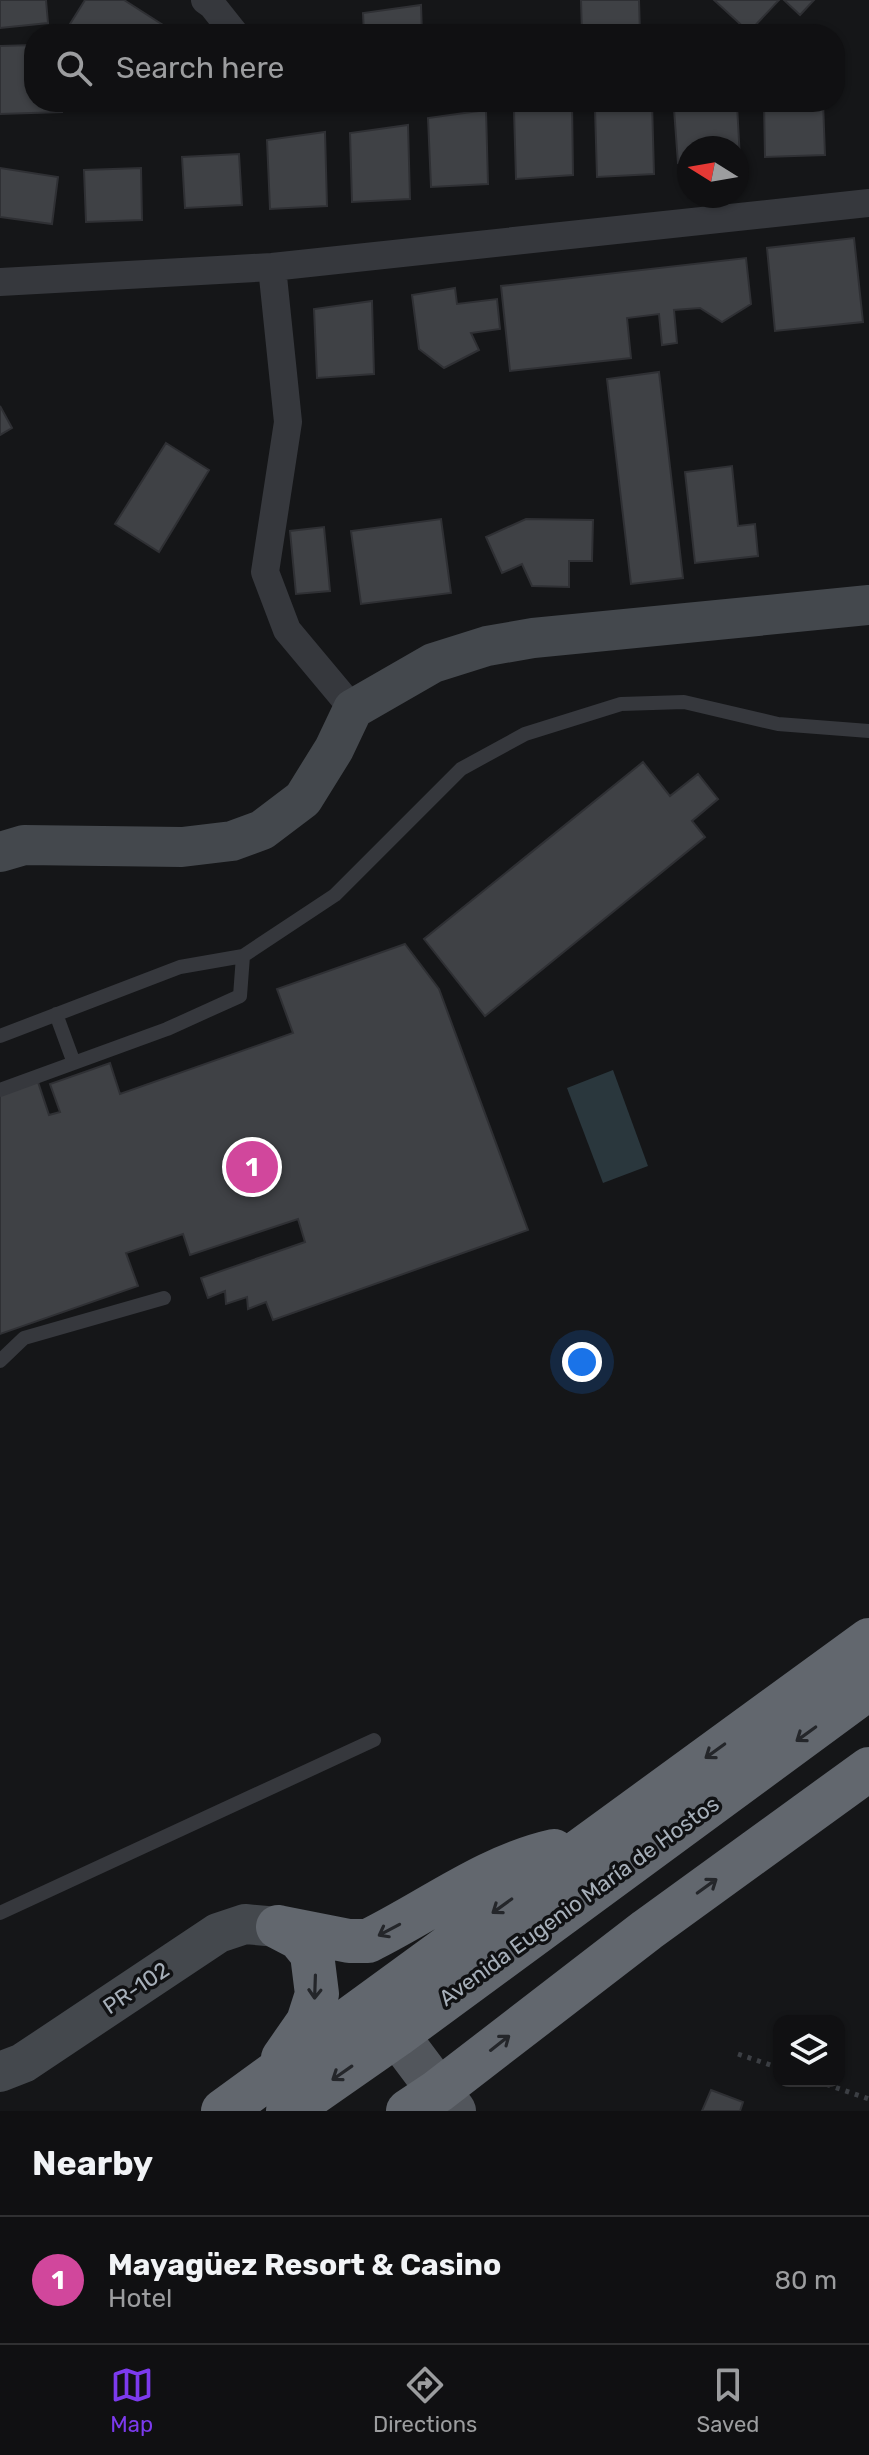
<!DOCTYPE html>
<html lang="en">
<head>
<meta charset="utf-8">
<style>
  body { margin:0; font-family:Rubik,sans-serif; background:#19191b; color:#f1f3f6 }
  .controls { position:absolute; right:24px; bottom:24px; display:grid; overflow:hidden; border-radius:16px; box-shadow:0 2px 6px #0004 }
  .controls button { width:72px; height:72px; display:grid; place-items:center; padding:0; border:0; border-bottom:2px solid #303032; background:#101012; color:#f1f3f6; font:40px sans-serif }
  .compass { position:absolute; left:677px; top:136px; width:72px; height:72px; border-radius:50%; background:#101012; box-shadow:0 2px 6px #0004; rotate:281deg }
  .you { position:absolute; left:582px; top:1362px; width:28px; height:28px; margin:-20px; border:6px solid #fff; border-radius:50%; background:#1a73e8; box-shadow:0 0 0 12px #1a73e833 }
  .badge { display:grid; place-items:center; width:52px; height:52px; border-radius:50%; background:#7c3aed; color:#fff; font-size:26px; font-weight:700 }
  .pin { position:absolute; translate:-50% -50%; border:4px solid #fff; box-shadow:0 2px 8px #0006 }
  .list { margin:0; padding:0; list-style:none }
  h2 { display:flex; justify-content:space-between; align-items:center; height:104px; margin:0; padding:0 32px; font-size:34px }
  h2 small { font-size:26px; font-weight:400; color:#9c9d9f }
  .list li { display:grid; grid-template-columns:52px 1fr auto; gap:24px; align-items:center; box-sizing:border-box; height:128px; padding:0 32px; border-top:2px solid #303032 }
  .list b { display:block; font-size:30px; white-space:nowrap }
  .list p { margin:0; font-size:26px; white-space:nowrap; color:#9c9d9f }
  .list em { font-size:26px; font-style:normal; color:#9c9d9f }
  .icon { flex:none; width:44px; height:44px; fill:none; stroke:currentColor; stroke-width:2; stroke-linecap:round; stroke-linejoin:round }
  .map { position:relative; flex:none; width:869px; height:2111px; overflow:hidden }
  .search { position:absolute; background:#101012; box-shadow:0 2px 6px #0004; left:24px; right:24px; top:24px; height:88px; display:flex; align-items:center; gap:20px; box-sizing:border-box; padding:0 28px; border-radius:32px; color:#9c9d9f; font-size:30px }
  .sheet { height:232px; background:#101012 }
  nav { display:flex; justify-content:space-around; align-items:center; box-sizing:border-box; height:112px; border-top:2px solid #303032; background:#101012; font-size:22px; color:#9c9d9f }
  nav a { display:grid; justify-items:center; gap:4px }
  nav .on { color:#7c3aed }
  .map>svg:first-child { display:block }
  .water { fill:#2a373d }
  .building { fill:#3f4145; stroke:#2f3034; stroke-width:2 }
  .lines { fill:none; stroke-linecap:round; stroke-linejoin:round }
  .path { stroke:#3c3f44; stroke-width:5; stroke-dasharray:4 6; stroke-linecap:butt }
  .lane { stroke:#36383d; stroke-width:14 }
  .street { stroke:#36383d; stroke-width:28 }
  .secondary { stroke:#44484d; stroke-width:40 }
  .primary { stroke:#52565c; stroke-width:44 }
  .highway { stroke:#62676e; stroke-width:44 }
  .oneway { stroke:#24262a }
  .labels { text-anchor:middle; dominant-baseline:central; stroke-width:7; stroke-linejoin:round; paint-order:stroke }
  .street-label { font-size:22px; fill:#a6afb9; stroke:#101113 }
</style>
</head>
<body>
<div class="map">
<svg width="869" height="2111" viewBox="0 0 869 2111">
  <rect width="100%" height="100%" fill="#151618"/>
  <path class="water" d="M613,1070L648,1166L603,1183L567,1088Z"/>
  <path class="building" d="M0,0H46L48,23L0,28Z
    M85,0H124L177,34H85L70,24Z
    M581,0H639L640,34H582Z
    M714,0H779L749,32Z
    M784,0H814L800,15Z
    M421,5L422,34H364L363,13Z
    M34,45V102H61L62,112L0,114V46Z
    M572,102L573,175L516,179L514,110Z
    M640,102H652L654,174L597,177L595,108Z
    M764,102H823L825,155L765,157Z
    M737,105L740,159H737V148H689V162L678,163L674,109Z
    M486,110L488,184L431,187L428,118Z
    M408,125L410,199L352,202L350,133Z
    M325,132L327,206L270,209L267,140Z
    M239,154L242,205L185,208L182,157Z
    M0,168L58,177L52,224L0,217Z
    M141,168L142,220L86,222L84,170Z
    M854,238L863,322L775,331L767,248Z
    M746,258L751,304L722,322L700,308L674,310L677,343L662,345L659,314L627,318L631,358L510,371L501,286Z
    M455,288L457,304L497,299L500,329L471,333L479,350L444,368L419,349L412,295Z
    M372,301L374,374L317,378L314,309Z
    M659,372L683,578L631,584L607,379Z
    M0,406L12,428L0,435Z
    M166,443L209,470L159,552L115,524Z
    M732,466L738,526L755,524L758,556L695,563L685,472Z
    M441,519L451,593L361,604L351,531Z
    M526,519L593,520L592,561H569V587L532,586L522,564L502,573L486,537Z
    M324,527L330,591L296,594L290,531Z
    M643,762L670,796L698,774L718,799L692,821L705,837L485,1016L424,939Z
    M405,944L439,989L528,1230L273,1320L266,1302L248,1309L247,1297L226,1304L225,1291L208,1298L201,1278L305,1242L298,1219L190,1255L183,1234L126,1253L138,1286L0,1334V1091L37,1079L49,1115L60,1112L50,1084L110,1063L120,1094L293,1033L277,989Z
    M711,2090L743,2102L740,2111H702Z"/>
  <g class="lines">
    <path class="path" d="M738,2054L779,2068
      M817,2081L869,2099"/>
    <path class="lane" d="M56,1014L74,1063
      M0,1036L180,967L243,956L335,895L461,769L525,734L621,704L684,702L778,724L869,731
      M0,1090L167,1029L240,996L243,956
      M0,1361L24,1338L164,1298
      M0,1913L374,1740"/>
    <path class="street" d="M205,0L212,5L235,34
      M272,267L288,422L265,572L287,630L353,709
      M0,282L272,267L869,203"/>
    <path class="secondary" d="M0,852L24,845L182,847L232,841L262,830L303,799L334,749L353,709L433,663L487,646L533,638L869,605
      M0,2072L23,2063L218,1933L245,1924L278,1927"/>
    <path class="primary" d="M397,2035L454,2111"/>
    <path class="highway" d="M278,1927L349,1941H368C429,1911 487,1866 554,1851
      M278,1927L299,1938L312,1954L317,1994L308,2022L283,2058
      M223,2111L869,1640
      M288,2111L397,2035L869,1688
      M408,2111L438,2091L647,1930L869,1769"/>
  </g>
  <defs><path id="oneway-shaft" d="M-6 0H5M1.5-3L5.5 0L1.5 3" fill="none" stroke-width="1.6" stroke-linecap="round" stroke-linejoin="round" transform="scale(2)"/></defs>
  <g class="oneway">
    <use href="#oneway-shaft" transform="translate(806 1734) rotate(144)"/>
    <use href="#oneway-shaft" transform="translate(715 1751) rotate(144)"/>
    <use href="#oneway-shaft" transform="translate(707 1886) rotate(-36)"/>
    <use href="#oneway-shaft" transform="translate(502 1906) rotate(144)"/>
    <use href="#oneway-shaft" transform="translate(389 1930) rotate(152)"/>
    <use href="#oneway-shaft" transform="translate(315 1987) rotate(92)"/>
    <use href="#oneway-shaft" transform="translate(500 2043) rotate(-38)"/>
    <use href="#oneway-shaft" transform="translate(342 2073) rotate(145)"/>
  </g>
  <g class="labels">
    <g class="street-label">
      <text transform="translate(579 1901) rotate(-36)">Avenida Eugenio María de Hostos</text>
      <text transform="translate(136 1988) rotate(-34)">PR-102</text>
    </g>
  </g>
</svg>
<div class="controls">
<button><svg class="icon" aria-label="layers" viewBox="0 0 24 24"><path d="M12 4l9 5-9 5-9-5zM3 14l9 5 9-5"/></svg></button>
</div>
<svg class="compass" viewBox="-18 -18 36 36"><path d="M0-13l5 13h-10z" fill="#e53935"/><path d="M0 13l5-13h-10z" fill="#9c9d9f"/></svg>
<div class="you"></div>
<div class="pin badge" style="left:252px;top:1167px;background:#d1479c">1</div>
<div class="search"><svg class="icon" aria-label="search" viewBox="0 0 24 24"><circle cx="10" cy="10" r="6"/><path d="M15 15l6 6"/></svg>Search here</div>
</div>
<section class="sheet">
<h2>Nearby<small></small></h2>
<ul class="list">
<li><span class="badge" style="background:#d1479c">1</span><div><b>Mayagüez Resort &amp; Casino</b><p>Hotel</p></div><em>80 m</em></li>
</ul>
</section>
<nav>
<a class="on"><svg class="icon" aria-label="map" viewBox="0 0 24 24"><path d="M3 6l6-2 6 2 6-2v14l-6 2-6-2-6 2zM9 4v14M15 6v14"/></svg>Map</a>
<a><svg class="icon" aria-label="directions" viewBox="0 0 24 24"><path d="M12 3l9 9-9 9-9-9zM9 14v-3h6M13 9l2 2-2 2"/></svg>Directions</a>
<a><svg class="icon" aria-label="saved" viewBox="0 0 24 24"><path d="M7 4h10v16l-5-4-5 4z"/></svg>Saved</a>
</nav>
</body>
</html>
